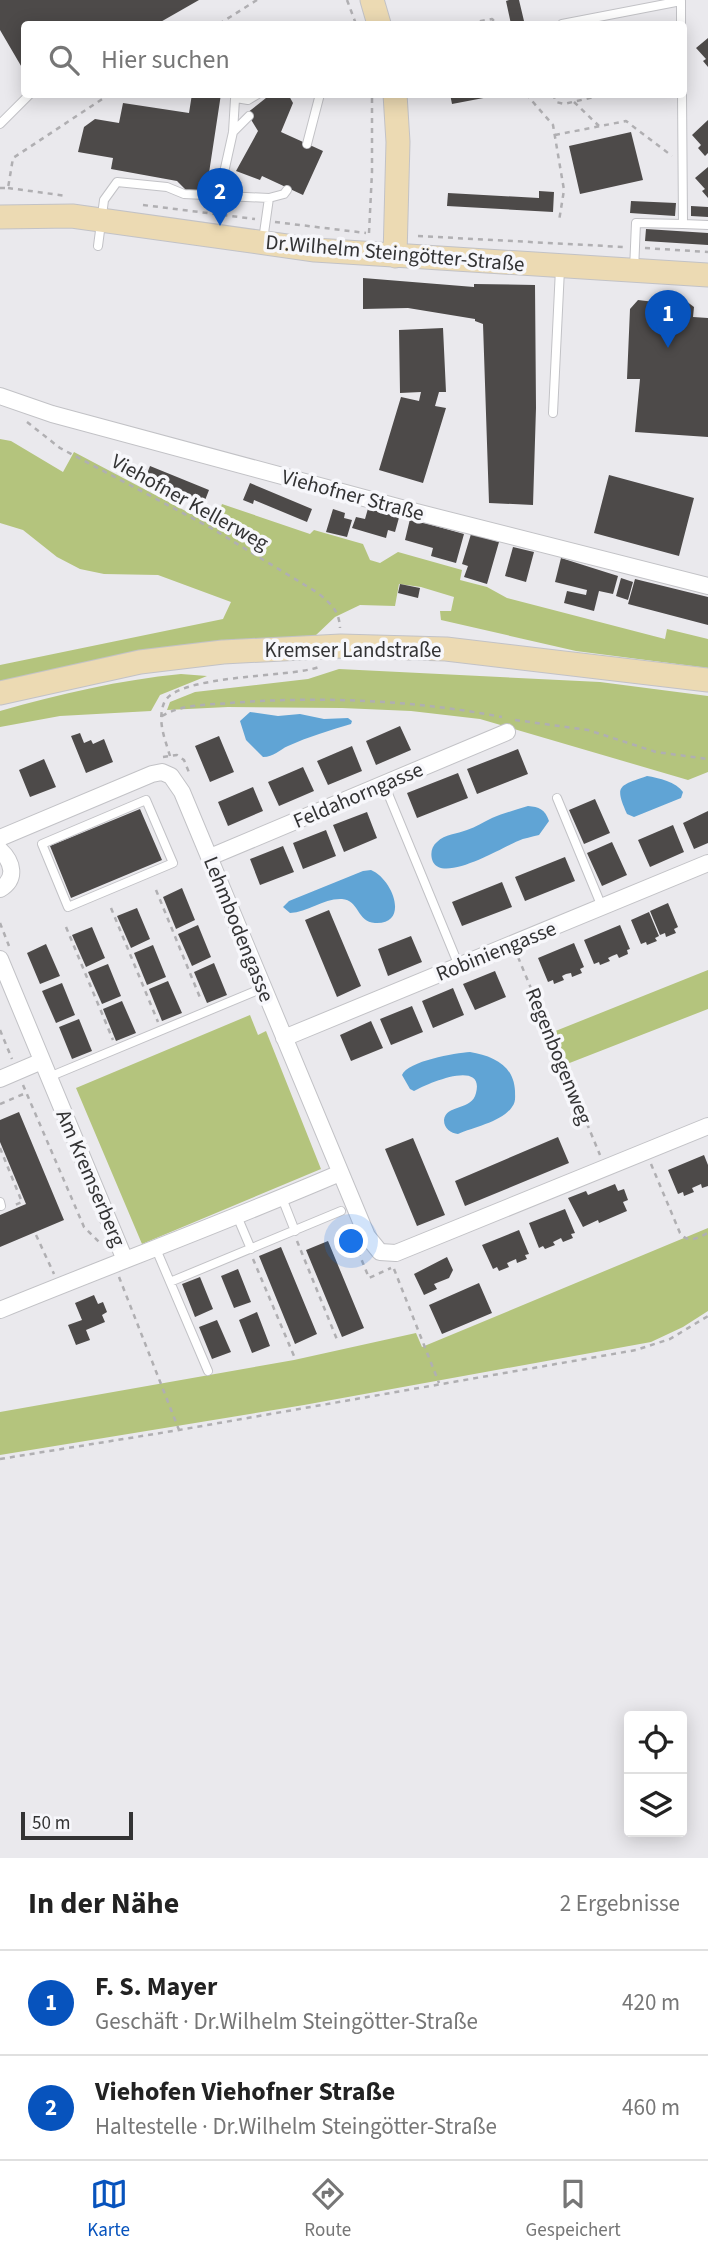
<!DOCTYPE html>
<html lang="de">
<head>
<meta charset="utf-8">
<style>
  body { margin:0; font-family:"Source Sans 3",sans-serif; background:#f2f2f2; color:#222 }
  .controls { position:absolute; right:21px; bottom:21px; display:grid; overflow:hidden; border-radius:7px; box-shadow:0 4px 18px #0003 }
  .controls button { width:63px; height:63px; display:grid; place-items:center; padding:0; border:0; border-bottom:2px solid #e0e0e0; background:#fff; color:#222; font:35px sans-serif }
  .scale { position:absolute; left:21px; bottom:18px; width:112px; box-sizing:border-box; padding-left:7px; border:4px solid #333334; border-top:0; font-size:19px; line-height:24px; white-space:nowrap; color:#333334; -webkit-text-stroke:5px #f7f7fb; paint-order:stroke }
  .you { position:absolute; left:352px; top:1242px; width:24px; height:24px; margin:-18px; border:5px solid #fff; border-radius:50%; background:#1a73e8; box-shadow:0 0 0 10px #1a73e833 }
  .badge { display:grid; place-items:center; width:46px; height:46px; border-radius:50%; background:#0753bd; color:#fff; font-size:23px; font-weight:700 }
  .pin { position:absolute; translate:-50% -58px; filter:drop-shadow(0 2px 4px #0008) }
  .pin::after { content:''; position:absolute; top:37px; width:24px; height:21px; background:inherit; clip-path:polygon(0 0,100% 0,50% 100%) }
  .list { margin:0; padding:0; list-style:none }
  h2 { display:flex; justify-content:space-between; align-items:center; height:91px; margin:0; padding:0 28px; font-size:30px }
  h2 small { font-size:23px; font-weight:400; color:#767676 }
  .list li { display:grid; grid-template-columns:46px 1fr auto; gap:21px; align-items:center; box-sizing:border-box; height:105px; padding:0 28px; border-top:2px solid #e0e0e0 }
  .list b { display:block; font-size:26px; white-space:nowrap }
  .list p { margin:0; font-size:23px; white-space:nowrap; color:#767676 }
  .list em { font-size:23px; font-style:normal; color:#767676 }
  .icon { flex:none; width:38px; height:38px; fill:none; stroke:currentColor; stroke-width:2; stroke-linecap:round; stroke-linejoin:round }
  .map { position:relative; flex:none; width:708px; height:1858px; overflow:hidden }
  .search { position:absolute; background:#fff; box-shadow:0 4px 18px #0003; left:21px; right:21px; top:21px; height:77px; display:flex; align-items:center; gap:18px; box-sizing:border-box; padding:0 24px; border-radius:7px; color:#767676; font-size:26px }
  .sheet { height:301px; background:#fff }
  nav { display:flex; justify-content:space-around; align-items:center; box-sizing:border-box; height:98px; border-top:2px solid #e0e0e0; background:#fff; font-size:19px; color:#767676 }
  nav a { display:grid; justify-items:center; gap:4px }
  nav .on { color:#0753bd }
  .map>svg:first-child { display:block }
  .green { fill:#b4c47d }
  .water { fill:#60a4d5 }
  .building { fill:#4d4a49 }
  .lines { fill:none; stroke-linecap:round; stroke-linejoin:round }
  .lane-casing { stroke:#c2c2c6; stroke-width:10 }
  .street-casing { stroke:#c2c2c6; stroke-width:18 }
  .secondary-casing { stroke:#c2c2c6; stroke-width:25 }
  .path { stroke:#b0afb2; stroke-width:2.5; stroke-dasharray:5 5; stroke-linecap:butt }
  .lane { stroke:#fff; stroke-width:8 }
  .street { stroke:#fff; stroke-width:16 }
  .secondary { stroke:#ecdab3; stroke-width:23 }
  .labels { text-anchor:middle; dominant-baseline:central; stroke-width:7; stroke-linejoin:round; paint-order:stroke }
  .street-label { font-size:21px; fill:#333334; stroke:#f7f7fb }
</style>
</head>
<body>
<div class="map">
<svg width="708" height="1858" viewBox="0 0 708 1858">
  <rect width="100%" height="100%" fill="#eae9ed"/>
  <path class="green" d="M0,439L11,441L63,472L74,452L214,526L222,504L310,534L314,530L363,544L370,560L380,563L398,552L462,570L460,580L487,587L507,598L665,639L667,629L708,639V668L576,651L441,620L440,611H451L454,597L421,587L399,584L395,606L360,605L335,617L315,636C209,645 104,658 0,681V665L223,619L231,602L158,575L104,574L80,569L57,557L23,530L0,523Z
    M339,669L600,682L708,696V772L688,780L480,719L411,711L342,708L228,707L167,710L170,702L195,692L308,679Z
    M181,674L207,676L160,695L151,711L60,716L0,727V711C59,694 120,680 181,674Z
    M708,970V1009L567,1064L553,1032Z
    M250,1015L258,1035L266,1031L321,1169L142,1244L76,1088Z
    M708,1228V1311L683,1327L651,1342L304,1405L0,1455V1412L294,1360L416,1333L422,1347Z"/>
  <path class="water" d="M250,712L278,716L300,714L324,719L348,718L352,721L351,724C330,730 308,737 288,746C279,750 274,757 263,757L246,740L240,721Z
    M647,776C659,778 676,782 683,792L681,798L634,817L627,814C614,785 619,786 647,776Z
    M528,806C539,807 545,809 549,821L539,835C532,837 524,838 518,841C503,847 444,883 433,862C430,855 431,847 437,842C445,834 457,834 467,830C476,827 483,822 492,818C503,813 516,810 528,806Z
    M371,870C393,879 410,925 375,923C357,922 359,900 342,899C324,898 308,912 290,913L283,907L289,901L363,871Z
    M470,1052C493,1056 514,1065 515,1091C515,1097 516,1102 512,1107C502,1122 474,1127 458,1134C451,1133 444,1129 444,1120C446,1104 472,1111 476,1093C485,1058 426,1084 414,1091L410,1089L402,1075C408,1061 455,1053 470,1052Z"/>
  <path class="building" d="M0,0H199L157,24H24V71L0,30Z
    M509,0H519L524,21L511,24L506,1Z
    M708,38V67L703,61L706,59L696,48Z
    M192,94H221L209,173L206,182L198,190H186L177,181L111,169L113,158L78,152L84,127L95,119L119,123L123,103L189,113Z
    M271,94H288L293,103L281,132L323,151L303,195L262,176L260,180L236,171L258,131L247,113Z
    M450,94H494V96L452,104Z
    M708,120V153L705,156L698,148L701,145L692,135Z
    M631,132L643,180L580,194L569,146Z
    M708,167V198L702,191L705,189L695,178Z
    M539,191L554,192L553,212L447,206L448,193L539,198Z
    M631,201L676,203L675,216L630,213Z
    M691,206L708,207V217L691,216Z
    M646,229L708,233V245L645,241Z
    M363,278L474,287V284L535,285L536,408L533,505L489,503L483,324L475,321V319L408,308L363,309Z
    M638,300L680,305L686,301L694,307L693,317L708,318V437L635,432L640,379H627L630,309Z
    M443,328L446,392H439L435,406L446,408L423,483L379,470L401,397L419,401L421,392L400,393L399,330Z
    M131,464L146,469L143,477L128,471Z
    M150,466L209,490L204,503L181,494L179,499L143,484Z
    M609,475L694,498L679,556L594,533Z
    M250,483L312,509L307,522L254,500L253,504L243,500Z
    M369,505L400,514L395,532L388,530L386,538L352,528L356,517L365,519Z
    M333,509L345,513L344,518L352,520L347,537L326,532Z
    M410,519L464,534L456,563L431,556L433,548L405,540Z
    M471,534L499,542L487,584L464,577L468,566L462,564Z
    M513,547L534,552L526,582L505,576Z
    M561,558L618,576L613,594L599,591L594,611L564,603L567,591L586,595L587,590L555,582Z
    M621,578L633,582L628,600L616,596Z
    M635,579L708,597V625L628,604Z
    M400,584L420,588L418,598L398,593Z
    M400,726L411,750L376,765L366,741Z
    M80,733L84,743L91,740L93,744L104,739L113,762L86,773L71,736Z
    M219,736L234,772L210,782L195,746Z
    M352,746L362,771L328,785L317,761Z
    M518,749L528,774L477,794L467,769Z
    M44,759L56,787L30,797L19,770Z
    M303,767L314,791L279,806L268,782Z
    M458,773L468,798L417,818L407,793Z
    M253,787L263,811L228,826L218,802Z
    M595,799L610,833L584,844L569,810Z
    M140,809L162,860L71,898L50,846Z
    M708,811V843L694,849L683,823Z
    M367,812L377,838L344,852L333,825Z
    M673,825L684,852L650,867L638,840Z
    M326,830L336,856L303,869L293,843Z
    M612,842L627,875L602,886L587,853Z
    M283,846L294,872L260,885L250,859Z
    M565,857L575,881L525,901L515,877Z
    M502,882L512,907L462,926L452,902Z
    M182,888L195,920L176,929L163,897Z
    M668,903L678,927L674,929L676,933L666,937L665,933L660,935L650,911Z
    M137,908L150,939L131,948L117,916Z
    M329,910L361,986L337,997L305,920Z
    M649,912L659,936L655,938L657,941L647,945L646,942L641,944L631,920Z
    M198,925L211,957L192,966L178,934Z
    M620,925L630,949L627,950L628,954L619,958L617,954L612,956L608,958L610,961L600,965L599,962L594,964L584,940Z
    M92,927L105,958L86,967L72,935Z
    M411,936L422,962L388,976L378,949Z
    M574,943L584,967L580,969L582,973L572,977L571,973L566,974L562,976L564,980L554,984L553,980L548,982L538,958Z
    M46,944L60,976L40,984L27,953Z
    M153,945L166,977L147,985L134,953Z
    M214,963L227,995L207,1003L194,972Z
    M108,964L121,996L102,1004L88,972Z
    M495,971L506,997L475,1010L463,984Z
    M168,981L182,1013L162,1021L149,989Z
    M62,983L75,1015L56,1023L42,991Z
    M453,988L464,1015L433,1028L422,1001Z
    M122,1001L136,1033L116,1041L103,1009Z
    M412,1006L423,1032L391,1045L380,1019Z
    M79,1019L92,1051L72,1059L59,1027Z
    M371,1021L383,1048L351,1061L340,1035Z
    M19,1112L64,1220L0,1247V1215L26,1204L0,1142V1120Z
    M558,1137L569,1163L465,1206L455,1181Z
    M413,1138L445,1215L417,1226L385,1149Z
    M704,1155L708,1165V1186L702,1188L701,1184L692,1188L694,1192L684,1196L683,1192L678,1194L668,1170Z
    M615,1184L618,1191L624,1189L628,1200L623,1202L627,1211L599,1223L598,1220L583,1227L568,1198L586,1191L588,1195Z
    M565,1209L575,1233L571,1234L573,1238L563,1242L561,1238L553,1242L555,1245L545,1249L543,1246L539,1248L529,1223Z
    M519,1230L529,1254L525,1255L527,1259L517,1263L516,1259L507,1263L509,1267L499,1271L497,1267L493,1269L482,1245Z
    M328,1241L364,1328L342,1337L306,1250Z
    M281,1247L317,1334L295,1344L259,1256Z
    M447,1257L453,1270L449,1278L434,1284L437,1289L424,1295L414,1274Z
    M238,1269L251,1302L234,1308L221,1276Z
    M200,1277L213,1309L195,1317L182,1284Z
    M479,1283L492,1313L442,1334L429,1305Z
    M94,1295L98,1304L103,1302L107,1312L102,1315L105,1322L86,1330L90,1340L76,1345L68,1325L82,1320L75,1303Z
    M257,1312L270,1346L252,1353L239,1320Z
    M217,1320L231,1352L212,1359L199,1327Z"/>
  <g class="lines">
    <defs>
      <path id="lane" d="M562,24L681,1V24
        M682,94L683,224L708,225
        M236,98L248,100L258,94
        M0,124L30,94
        M233,132L249,116
        M307,144L320,94
        M219,195L233,132L235,99L242,94
        M263,240L269,198
        M98,246L104,200L117,182L167,187L184,194L269,198L284,194L287,190
        M634,270L636,223L683,224
        M553,413L560,269
        M384,784L459,966
        M557,798L602,907
        M146,800L173,863L68,907L42,844Z
        M49,1077L263,988
        M282,1198L295,1231
        M0,1202L1,1206
        M237,1216L251,1249
        M156,1249L208,1371
        M170,1282L341,1211"/>
      <path id="street" d="M0,396L52,414L416,512L708,586
        M0,838L152,774L162,772L171,776L182,792L367,1236L380,1252L396,1253L708,1126
        M0,850C13,862 17,879 0,889
        M210,857L507,732
        M0,959L125,1260
        M284,1038L708,863
        M0,1079L42,1061
        M0,1310C113,1264 228,1221 340,1173"/>
      <path id="secondary" d="M372,0L379,24
        M395,94L398,142L395,256
        M0,217L72,216L315,250L708,275
        M0,693L140,662L223,652L341,646L446,649L708,680"/>
    </defs>
    <use href="#lane" class="lane-casing"/>
    <use href="#street" class="street-casing"/>
    <use href="#secondary" class="secondary-casing"/>
    <path class="path" d="M347,0L356,24
      M470,23L492,19L497,24
      M219,24L257,0
      M526,94L553,125L564,190L559,221
      M553,94L556,102L564,104L607,94
      M574,102L599,126
      M555,135L626,121L672,156
      M0,188H8L13,158L110,94
      M8,188L67,196
      M143,205L255,219
      M275,222L366,233
      M369,233L372,172V94
      M418,236L624,247
      M645,248L708,252
      M27,422L60,448L211,528L318,593C331,604 339,610 340,628
      M162,716C182,704 207,705 230,703C319,696 414,700 502,717
      M515,720L588,730L656,752L708,759
      M170,756C165,739 157,721 164,703C176,674 289,678 319,667
      M163,757L177,755L184,760L190,775
      M156,890L201,1000
      M111,908L158,1022
      M0,923L9,946
      M66,927L113,1040
      M518,957L600,1155
      M0,1030L12,1059
      M23,1085L84,1227L101,1244
      M0,1104L26,1093
      M0,1148L22,1202L13,1206
      M651,1164L680,1233C689,1244 697,1238 708,1233
      M36,1235L54,1274
      M297,1241L338,1342
      M358,1251L369,1278L391,1268
      M253,1259L294,1356
      M394,1269L439,1383
      M119,1277L179,1430
      M0,1459L179,1430L636,1350L670,1339L708,1316"/>
    <use href="#lane" class="lane"/>
    <use href="#street" class="street"/>
    <use href="#secondary" class="secondary"/>
  </g>
  <g class="labels">
    <g class="street-label">
      <text transform="translate(395 253) rotate(5)">Dr.Wilhelm Steingötter-Straße</text>
      <text transform="translate(353 495) rotate(15)">Viehofner Straße</text>
      <text transform="translate(190 502) rotate(29)">Viehofner Kellerweg</text>
      <text x="353" y="650">Kremser Landstraße</text>
      <text transform="translate(358 795) rotate(-23)">Feldahorngasse</text>
      <text transform="translate(239 929) rotate(68)">Lehmbodengasse</text>
      <text transform="translate(496 951) rotate(-22)">Robiniengasse</text>
      <text transform="translate(559 1056) rotate(68)">Regenbogenweg</text>
      <text transform="translate(91 1178) rotate(67)">Am Kremserberg</text>
    </g>
  </g>
</svg>
<div class="controls">
<button><svg class="icon" aria-label="locate" viewBox="0 0 24 24"><circle cx="12" cy="12" r="6"/><path d="M12 2v4M12 18v4M2 12h4M18 12h4"/></svg></button>
<button><svg class="icon" aria-label="layers" viewBox="0 0 24 24"><path d="M12 4l9 5-9 5-9-5zM3 14l9 5 9-5"/></svg></button>
</div>
<div class="scale">50 m</div>
<div class="you"></div>
<div class="pin badge" style="left:668px;top:348px">1</div>
<div class="pin badge" style="left:220px;top:226px">2</div>
<div class="search"><svg class="icon" aria-label="search" viewBox="0 0 24 24"><circle cx="10" cy="10" r="6"/><path d="M15 15l6 6"/></svg>Hier suchen</div>
</div>
<section class="sheet">
<h2>In der Nähe<small>2 Ergebnisse</small></h2>
<ul class="list">
<li><span class="badge">1</span><div><b>F. S. Mayer</b><p>Geschäft · Dr.Wilhelm Steingötter-Straße</p></div><em>420 m</em></li>
<li><span class="badge">2</span><div><b>Viehofen Viehofner Straße</b><p>Haltestelle · Dr.Wilhelm Steingötter-Straße</p></div><em>460 m</em></li>
</ul>
</section>
<nav>
<a class="on"><svg class="icon" aria-label="map" viewBox="0 0 24 24"><path d="M3 6l6-2 6 2 6-2v14l-6 2-6-2-6 2zM9 4v14M15 6v14"/></svg>Karte</a>
<a><svg class="icon" aria-label="directions" viewBox="0 0 24 24"><path d="M12 3l9 9-9 9-9-9zM9 14v-3h6M13 9l2 2-2 2"/></svg>Route</a>
<a><svg class="icon" aria-label="saved" viewBox="0 0 24 24"><path d="M7 4h10v16l-5-4-5 4z"/></svg>Gespeichert</a>
</nav>
</body>
</html>
